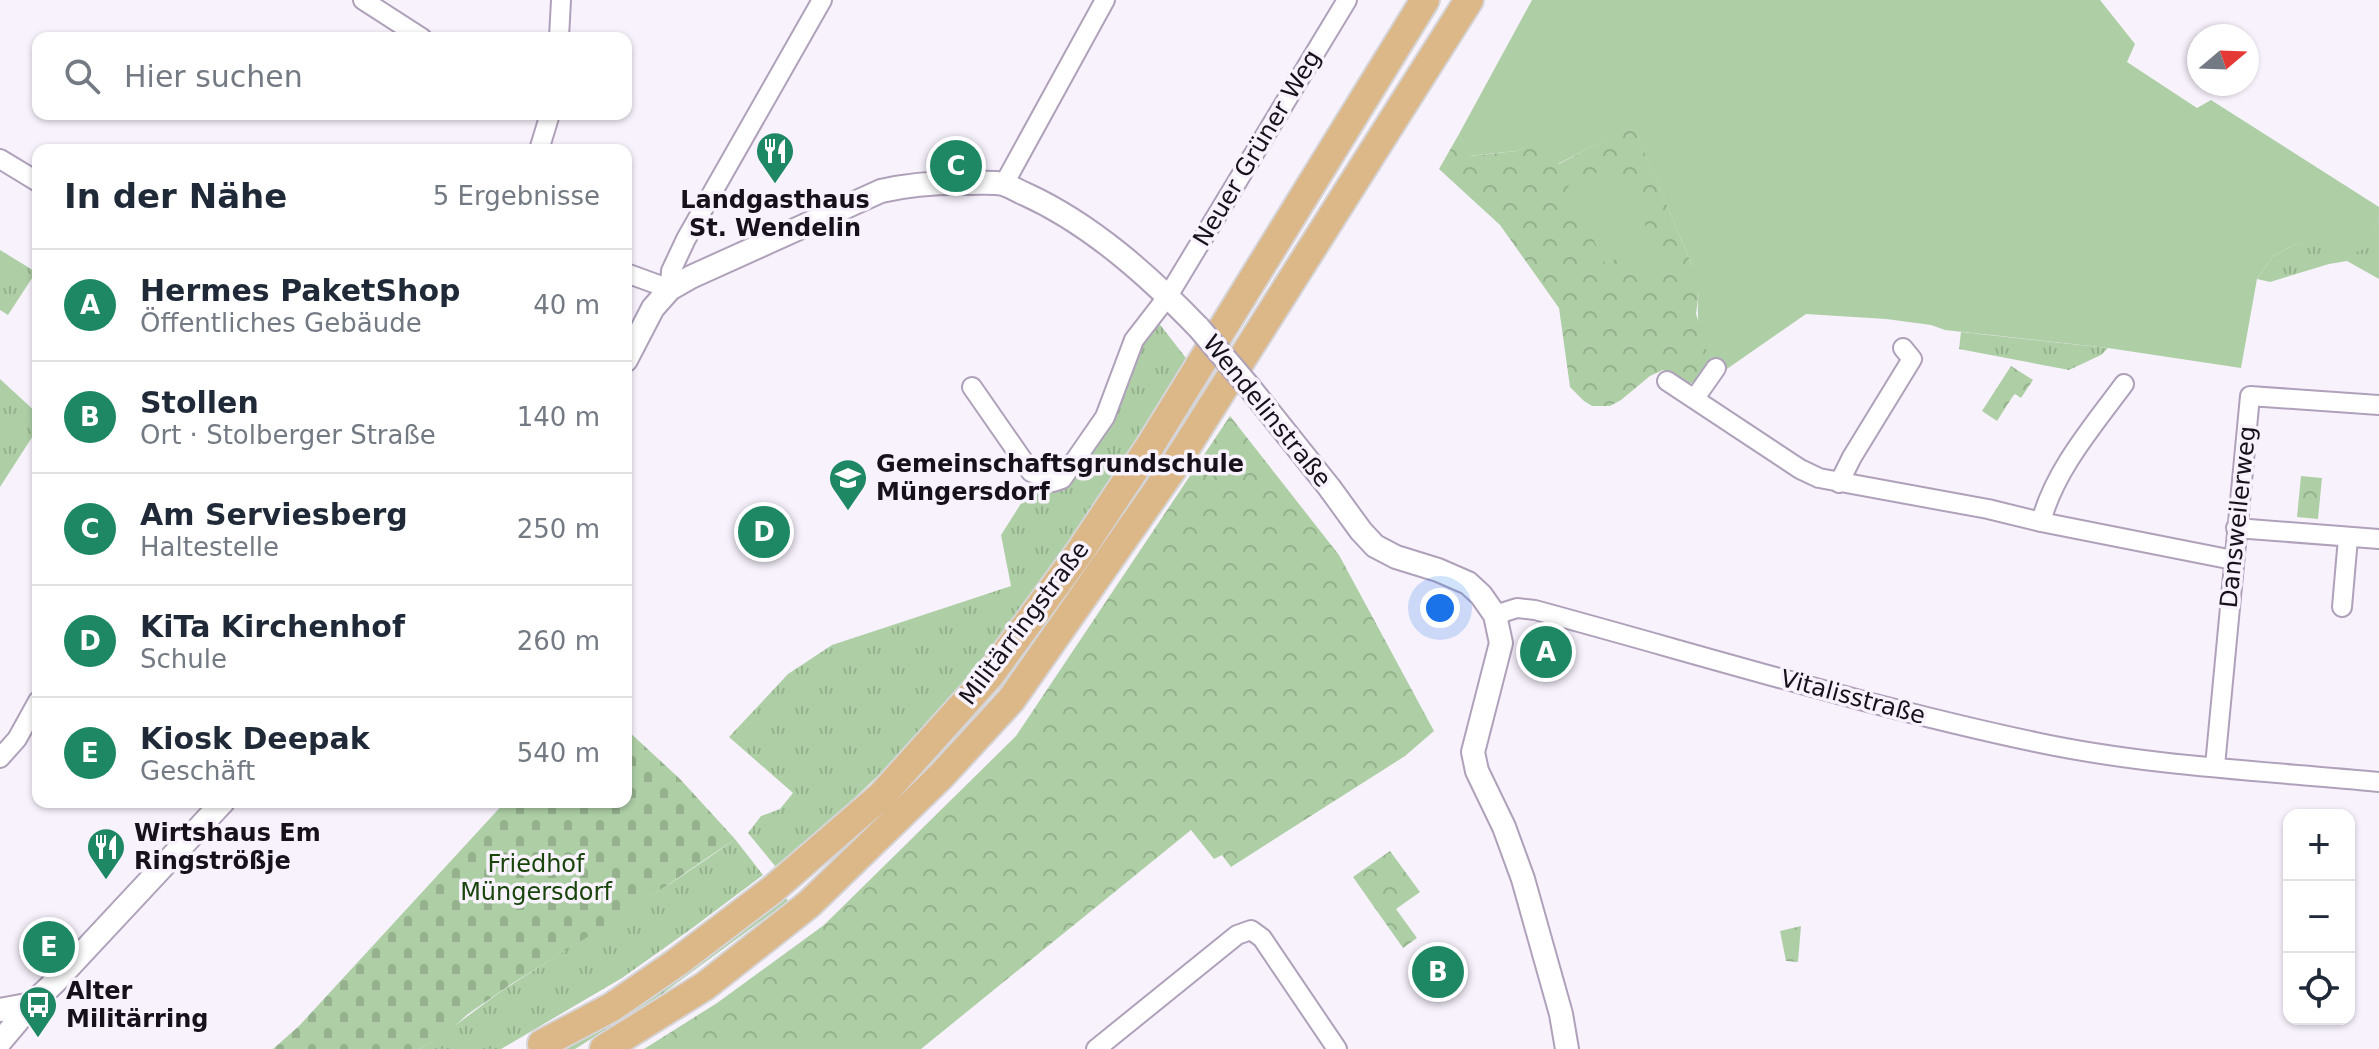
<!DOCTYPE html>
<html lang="de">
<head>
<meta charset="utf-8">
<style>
  body { margin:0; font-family:"DejaVu Sans",sans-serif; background:#f6f6f7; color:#1f2937 }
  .controls { position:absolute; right:24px; bottom:24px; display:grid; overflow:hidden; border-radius:16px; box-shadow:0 2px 6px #0004 }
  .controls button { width:72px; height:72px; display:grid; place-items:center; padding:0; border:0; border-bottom:2px solid #e0e1e3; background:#fff; color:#1f2937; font:40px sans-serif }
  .compass { position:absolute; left:2187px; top:24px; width:72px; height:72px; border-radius:50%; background:#fff; box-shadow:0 2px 6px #0004; rotate:71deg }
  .you { position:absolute; left:1440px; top:608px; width:28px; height:28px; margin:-20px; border:6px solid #fff; border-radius:50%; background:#1a73e8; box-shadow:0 0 0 12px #1a73e833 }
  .badge { display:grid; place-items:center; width:52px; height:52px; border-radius:50%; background:#1e8864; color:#fff; font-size:26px; font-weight:700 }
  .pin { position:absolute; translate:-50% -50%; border:4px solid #fff; box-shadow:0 2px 8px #0006 }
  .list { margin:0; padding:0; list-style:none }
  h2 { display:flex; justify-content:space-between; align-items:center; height:104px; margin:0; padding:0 32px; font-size:34px }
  h2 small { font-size:26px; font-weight:400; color:#747a83 }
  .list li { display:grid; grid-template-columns:52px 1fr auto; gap:24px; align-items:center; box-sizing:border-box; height:112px; padding:0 32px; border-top:2px solid #e0e1e3 }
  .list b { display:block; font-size:30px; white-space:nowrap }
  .list p { margin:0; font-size:26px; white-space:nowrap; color:#747a83 }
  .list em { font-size:26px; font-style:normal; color:#747a83 }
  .icon { flex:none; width:44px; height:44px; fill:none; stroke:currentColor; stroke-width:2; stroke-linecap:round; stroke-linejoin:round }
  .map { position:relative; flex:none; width:2379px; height:1049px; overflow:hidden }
  .search { position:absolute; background:#fff; box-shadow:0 2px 6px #0004; left:32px; top:32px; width:600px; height:88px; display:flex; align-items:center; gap:20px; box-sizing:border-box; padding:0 28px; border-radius:16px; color:#747a83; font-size:30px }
  .panel { position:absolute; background:#fff; box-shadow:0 2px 6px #0004; left:32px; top:144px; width:600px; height:664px; border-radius:16px }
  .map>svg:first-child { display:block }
  .grass { fill:url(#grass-tufts) }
  .cemetery { fill:url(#cemetery-stones) }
  .park { fill:url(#park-crowns) }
  .garden { fill:#aecfa6 }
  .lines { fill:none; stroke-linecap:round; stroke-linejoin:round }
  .minor-casing { stroke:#afa1ba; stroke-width:22 }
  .tertiary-casing { stroke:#afa1ba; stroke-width:26 }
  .trunk-casing { stroke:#d5d4d6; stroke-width:32 }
  .minor { stroke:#fff; stroke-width:18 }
  .tertiary { stroke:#fff; stroke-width:22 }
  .trunk { stroke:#dcb788; stroke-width:28 }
  .tertiary-bridge-casing { stroke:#afa1ba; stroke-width:26; stroke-linecap:butt }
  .tertiary-bridge { stroke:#fff; stroke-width:22 }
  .labels { text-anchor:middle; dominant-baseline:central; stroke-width:7; stroke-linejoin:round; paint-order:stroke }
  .street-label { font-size:24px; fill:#16111a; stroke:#f8f2fd }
  .poi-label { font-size:24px; font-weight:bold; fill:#16111a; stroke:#f8f2fd; text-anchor:start }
  .park-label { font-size:24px; fill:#19450c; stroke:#f8f2fd }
</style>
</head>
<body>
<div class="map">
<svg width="2379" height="1049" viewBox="0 0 2379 1049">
  <defs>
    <pattern id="grass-tufts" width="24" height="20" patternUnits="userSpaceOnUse" patternTransform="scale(2)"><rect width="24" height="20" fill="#aecfa6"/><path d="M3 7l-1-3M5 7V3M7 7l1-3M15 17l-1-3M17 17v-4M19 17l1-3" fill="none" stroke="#95b18e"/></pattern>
    <pattern id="cemetery-stones" width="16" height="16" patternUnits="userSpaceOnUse" patternTransform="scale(2)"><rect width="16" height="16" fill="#aecfa6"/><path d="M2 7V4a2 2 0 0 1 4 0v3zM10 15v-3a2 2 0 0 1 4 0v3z" fill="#95b18e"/></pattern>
    <pattern id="park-crowns" width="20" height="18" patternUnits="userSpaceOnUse" patternTransform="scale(2)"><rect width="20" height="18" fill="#aecfa6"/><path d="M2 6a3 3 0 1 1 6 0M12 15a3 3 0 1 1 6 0" fill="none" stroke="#95b18e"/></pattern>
  </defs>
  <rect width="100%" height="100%" fill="#f8f2fd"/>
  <path class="grass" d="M2379,217V279L2347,261L2329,264L2270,282L2257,279L2273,256L2296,244L2363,249Z
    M0,250L36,272L8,315L0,310Z
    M1158,322L1189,362L1049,576L975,671L885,769L801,849L775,866L748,833L761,816L780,809L793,793L729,737L788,674L832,645L1011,586L1001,535L1032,486C1047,494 1052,497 1066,484L1140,345Z
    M1961,332L2108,348L2101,355L2069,370L1959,349Z
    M0,379L38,414V428L0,487Z
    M735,839L763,875L691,929L622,978L501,1049H419C453,1030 481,1004 514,983C588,935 663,891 735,839Z
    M784,895L788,901L662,994L575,1049H562Z"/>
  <path class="cemetery" d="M626,729L680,779L735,839L628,912L513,983L468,1014L447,1033L419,1049H273L299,1026L505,802H626Z"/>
  <path class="park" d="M1633,124L1692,265L1702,269L1696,314L1712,361C1692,390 1691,389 1663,370L1650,376L1621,400L1610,406H1592L1584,401L1570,387L1559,308L1500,225L1439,169L1459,134L1470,156L1516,151L1543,137L1559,164Z
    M2011,366L2033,380L2021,398L2015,394L2013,396L1997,421L1982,411Z
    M1230,416L1339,555L1434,731L1405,756L1231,867L1222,855L1214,859L1191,830L921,1049H644L717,1003L824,925L1016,736Z
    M2301,476L2322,478L2318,519L2297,517Z
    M1390,851L1420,892L1396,909L1417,938L1403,948L1353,877Z
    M1801,926L1798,962L1786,961L1780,931Z"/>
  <path class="garden" d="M1532,0H2100L2135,44L2127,62L2197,108L2211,100L2379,207V217L2364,249L2353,253L2296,244L2273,256L2257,279L2241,368L2108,348L1945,330L1931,325L1886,319L1806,314L1724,371C1691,345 1697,306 1701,270L1692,265L1633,125L1558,164L1543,138L1516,151L1469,156L1459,134Z
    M1616,164L1653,242L1605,264L1568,186Z
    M1657,243L1670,270L1642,283L1629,256Z"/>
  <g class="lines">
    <defs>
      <path id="minor" d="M363,0L422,38
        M559,38L561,0
        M539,150L550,114
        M0,159L38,182
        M1004,184L1105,0
        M626,273L670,289L671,271L686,239L822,0
        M1667,381L1800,469L1819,478L1988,509L2041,522L2233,560
        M972,387L1031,472L1053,482L1062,479L1105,417L1134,340L1168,296L1347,0
        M1695,398L1716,368
        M1839,483L1852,457L1912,359L1903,348
        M2041,522C2054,471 2093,426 2124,384
        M2236,528L2379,539
        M2342,607L2348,538
        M1495,615L1517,608L1535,610C1701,655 1866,706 2035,742C2147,766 2265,771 2379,782
        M0,758L17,739L38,701
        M2215,766L2250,396L2379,405
        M1096,1049L1237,935L1251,930L1262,938L1337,1049"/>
      <path id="tertiary" d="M626,360L653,308L670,289L691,277L881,191C912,184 941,182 972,183C982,183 993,182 1003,184C1010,186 1018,191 1025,194C1091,224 1149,276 1199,328
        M1250,388L1329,487L1361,531L1375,546L1396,557L1438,570L1468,583L1481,595L1495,615L1501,643L1473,752L1477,771L1504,827L1523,879L1561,1014L1567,1049
        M0,1010L32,1004
        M0,1042L32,1004L56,981L223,802"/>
      <path id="trunk" d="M542,1044L612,1007L676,963L772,890L882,795L990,675L1079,553L1150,446L1425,0
        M604,1049L705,986L809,904L941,776L1011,700L1171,471L1469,0"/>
    </defs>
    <use href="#minor" class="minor-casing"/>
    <use href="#tertiary" class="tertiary-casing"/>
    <use href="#trunk" class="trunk-casing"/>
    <use href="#minor" class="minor"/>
    <use href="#tertiary" class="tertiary"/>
    <use href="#trunk" class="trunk"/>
    <defs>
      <path id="tertiary-bridge" d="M1199,328L1250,388"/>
    </defs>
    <use href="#tertiary-bridge" class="tertiary-bridge-casing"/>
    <use href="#tertiary-bridge" class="tertiary-bridge"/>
  </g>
  <defs>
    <symbol id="restaurant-pin" viewBox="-11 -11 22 30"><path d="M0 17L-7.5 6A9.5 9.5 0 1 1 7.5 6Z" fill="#1e8864" stroke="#f8f2fd"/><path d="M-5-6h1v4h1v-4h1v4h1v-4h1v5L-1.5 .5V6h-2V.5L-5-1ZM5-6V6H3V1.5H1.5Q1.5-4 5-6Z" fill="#fff"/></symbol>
    <symbol id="school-pin" viewBox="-11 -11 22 30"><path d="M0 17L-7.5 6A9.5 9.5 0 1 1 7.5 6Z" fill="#1e8864" stroke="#f8f2fd"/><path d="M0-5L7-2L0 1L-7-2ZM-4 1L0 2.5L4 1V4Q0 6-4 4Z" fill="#fff"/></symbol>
    <symbol id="bus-pin" viewBox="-11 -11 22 30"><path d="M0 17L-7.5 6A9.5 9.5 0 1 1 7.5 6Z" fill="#1e8864" stroke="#f8f2fd"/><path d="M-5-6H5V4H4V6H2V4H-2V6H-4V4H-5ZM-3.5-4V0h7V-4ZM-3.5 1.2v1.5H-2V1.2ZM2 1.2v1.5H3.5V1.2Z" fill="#fff"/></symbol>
  </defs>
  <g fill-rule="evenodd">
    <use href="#restaurant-pin" x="753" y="129" width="44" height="60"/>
    <use href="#school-pin" x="826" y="456" width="44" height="60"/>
    <use href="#restaurant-pin" x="84" y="825" width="44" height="60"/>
    <use href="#bus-pin" x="16" y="983" width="44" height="60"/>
  </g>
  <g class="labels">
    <g class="street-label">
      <text transform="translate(1257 148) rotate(-59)">Neuer Grüner Weg</text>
      <text transform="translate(1267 411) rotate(51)">Wendelinstraße</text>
      <text transform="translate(2238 517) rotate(-84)">Dansweilerweg</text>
      <text transform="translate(1024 623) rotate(-53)">Militärringstraße</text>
      <text transform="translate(1853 697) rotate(15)">Vitalisstraße</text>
    </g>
    <g class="poi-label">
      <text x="775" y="200" text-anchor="middle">Landgasthaus<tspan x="775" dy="28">St. Wendelin</tspan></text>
      <text x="876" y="464">Gemeinschaftsgrundschule<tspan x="876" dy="28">Müngersdorf</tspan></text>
      <text x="134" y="833">Wirtshaus Em<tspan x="134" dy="28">Ringströßje</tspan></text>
      <text x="66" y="991">Alter<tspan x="66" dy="28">Militärring</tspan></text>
    </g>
    <g class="park-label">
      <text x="536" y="864">Friedhof<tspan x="536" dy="28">Müngersdorf</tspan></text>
    </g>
  </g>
</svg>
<div class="controls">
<button>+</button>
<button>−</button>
<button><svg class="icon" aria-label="locate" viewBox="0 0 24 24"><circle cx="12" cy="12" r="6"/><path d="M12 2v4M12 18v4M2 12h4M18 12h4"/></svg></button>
</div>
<svg class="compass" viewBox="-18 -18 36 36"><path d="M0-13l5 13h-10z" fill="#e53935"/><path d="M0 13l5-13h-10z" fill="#747a83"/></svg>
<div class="you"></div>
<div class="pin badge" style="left:1546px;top:652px">A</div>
<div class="pin badge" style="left:1438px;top:972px">B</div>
<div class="pin badge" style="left:956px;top:166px">C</div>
<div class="pin badge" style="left:764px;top:532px">D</div>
<div class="pin badge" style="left:49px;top:947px">E</div>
<div class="search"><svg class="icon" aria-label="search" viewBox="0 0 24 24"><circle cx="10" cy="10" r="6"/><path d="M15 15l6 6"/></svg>Hier suchen</div>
<section class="panel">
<h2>In der Nähe<small>5 Ergebnisse</small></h2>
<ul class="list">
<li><span class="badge">A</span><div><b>Hermes PaketShop</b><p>Öffentliches Gebäude</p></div><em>40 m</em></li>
<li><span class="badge">B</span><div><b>Stollen</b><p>Ort · Stolberger Straße</p></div><em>140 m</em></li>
<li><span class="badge">C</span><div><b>Am Serviesberg</b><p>Haltestelle</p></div><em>250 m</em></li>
<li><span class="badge">D</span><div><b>KiTa Kirchenhof</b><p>Schule</p></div><em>260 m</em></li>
<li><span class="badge">E</span><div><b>Kiosk Deepak</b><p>Geschäft</p></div><em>540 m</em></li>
</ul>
</section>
</div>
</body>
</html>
